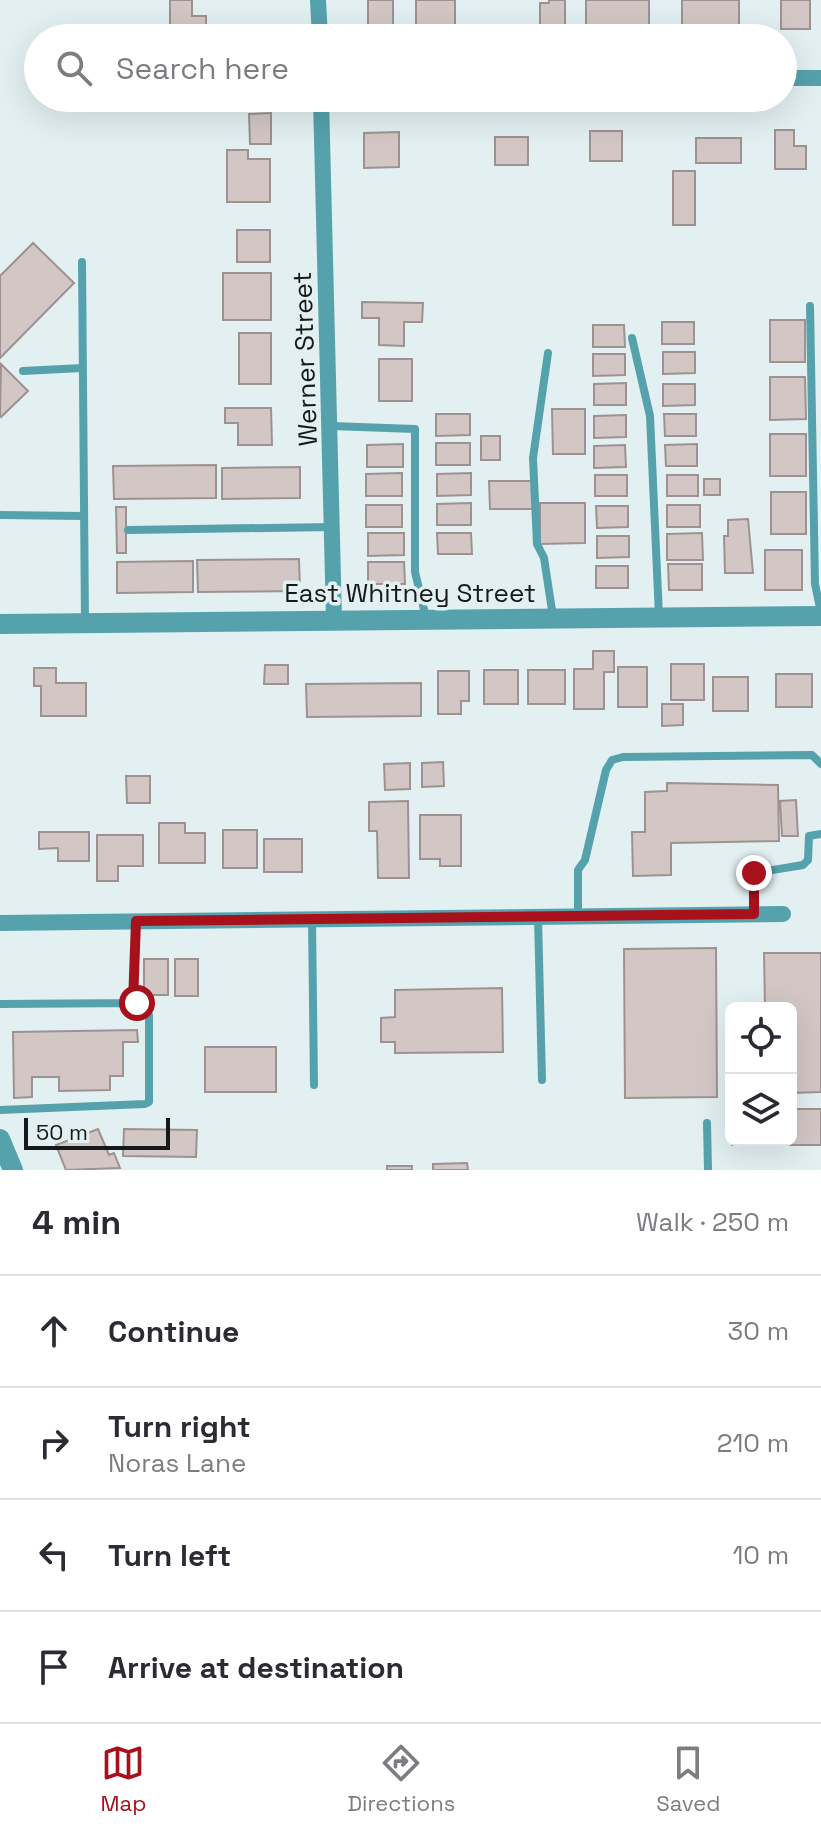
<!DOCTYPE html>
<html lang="en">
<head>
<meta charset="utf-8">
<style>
  body { margin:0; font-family:"Space Grotesk",sans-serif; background:#f2f2f3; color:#2b2b33 }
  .controls { position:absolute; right:24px; bottom:24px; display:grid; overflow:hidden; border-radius:12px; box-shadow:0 8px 32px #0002 }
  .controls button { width:72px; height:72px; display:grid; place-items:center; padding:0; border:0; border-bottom:2px solid #e1e1e2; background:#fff; color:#2b2b33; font:40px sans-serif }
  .scale { position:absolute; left:24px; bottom:20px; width:146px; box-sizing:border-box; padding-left:8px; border:4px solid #15191a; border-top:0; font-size:22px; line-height:28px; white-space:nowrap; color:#15191a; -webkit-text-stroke:6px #e3f0f1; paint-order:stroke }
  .stop { position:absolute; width:24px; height:24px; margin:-18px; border:6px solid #a7111c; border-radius:50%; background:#fff }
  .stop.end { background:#a7111c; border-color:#fff; box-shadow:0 2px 8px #0008 }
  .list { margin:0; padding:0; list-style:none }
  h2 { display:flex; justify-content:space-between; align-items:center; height:104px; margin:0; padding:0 32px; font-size:34px }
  h2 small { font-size:26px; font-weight:400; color:#7c7c81 }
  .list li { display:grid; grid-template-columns:52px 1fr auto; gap:24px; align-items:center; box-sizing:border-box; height:112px; padding:0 32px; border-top:2px solid #e1e1e2 }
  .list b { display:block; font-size:30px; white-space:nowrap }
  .list p { margin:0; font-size:26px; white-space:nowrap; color:#7c7c81 }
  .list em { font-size:26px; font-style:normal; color:#7c7c81 }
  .icon { flex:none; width:44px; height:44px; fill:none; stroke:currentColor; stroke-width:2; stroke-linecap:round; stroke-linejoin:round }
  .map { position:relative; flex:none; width:821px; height:1170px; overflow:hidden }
  .search { position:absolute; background:#fff; box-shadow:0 8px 32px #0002; left:24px; right:24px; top:24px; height:88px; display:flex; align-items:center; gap:20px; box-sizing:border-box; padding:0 28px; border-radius:44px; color:#7c7c81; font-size:30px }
  .sheet { height:552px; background:#fff }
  nav { display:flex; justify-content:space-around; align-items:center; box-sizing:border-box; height:112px; border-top:2px solid #e1e1e2; background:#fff; font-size:22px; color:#7c7c81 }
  nav a { display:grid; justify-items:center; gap:4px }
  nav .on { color:#a7111c }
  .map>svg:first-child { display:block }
  .building { fill:#d3c7c6; stroke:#9d9291; stroke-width:2 }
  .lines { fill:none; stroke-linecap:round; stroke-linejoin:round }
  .service { stroke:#55a2ad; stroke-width:8 }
  .minor { stroke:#55a2ad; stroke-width:16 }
  .tertiary { stroke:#55a2ad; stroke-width:20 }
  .route { stroke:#a7111c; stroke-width:10 }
  .labels { text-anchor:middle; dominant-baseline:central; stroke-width:7; stroke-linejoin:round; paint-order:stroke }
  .street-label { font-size:26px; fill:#15191a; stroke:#e3f0f1 }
</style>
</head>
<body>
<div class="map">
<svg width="821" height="1170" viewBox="0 0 821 1170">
  <rect width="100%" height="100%" fill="#e3f0f1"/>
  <path class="building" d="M170,0H192V16H206V38H170Z
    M368,0H393V38H368Z
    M416,0H455V25H416Z
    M549,0H565V29H540V3H549Z
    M586,0H649V28H586Z
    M682,0H739V27H682Z
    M781,0H810V29H781Z
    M271,113V144H250L249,114Z
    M775,130H794V146H806V169H775Z
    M590,131H622V161H590Z
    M399,132V167L364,168V133Z
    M495,137H528V165H495Z
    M696,138H741V163H696Z
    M227,150H248V159H270V202H227Z
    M673,171H695V225H673Z
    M237,230H270V262H237Z
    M33,243L74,283L0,358V276Z
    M223,273H271V320H223Z
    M362,302L423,303L422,322H404V346L379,345V318H362Z
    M770,320H805V362H770Z
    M662,322H694V344H662Z
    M593,325H624L625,347H593Z
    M239,333H271V384H239Z
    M663,352H695V373L663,374Z
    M593,354H625V375L593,376Z
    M379,359H412V401H379Z
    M1,364L28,391L1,417L0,416Z
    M770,377H805L806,419L770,420Z
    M626,383V405H594V384Z
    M663,384H695V405L663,406Z
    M225,408H271L272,445H238V423H225Z
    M552,409H585V454H553Z
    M436,414H470V435L436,436Z
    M664,414H696V436H665Z
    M626,415V437L594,438V416Z
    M770,434H806V476H770Z
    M481,436H500V460H481Z
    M436,443H470V465H436Z
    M403,444V467H367V445Z
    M697,444V466H666L665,445Z
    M625,445L626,467L594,468V446Z
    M216,465V498L114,499L113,466Z
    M300,467V498L222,499V468Z
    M402,473V496H366V474Z
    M471,473V495L437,496V474Z
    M595,475H627V496H595Z
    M667,475H698V496H667Z
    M704,479H720V495H704Z
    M489,481H533V509H490Z
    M771,492H806V534H771Z
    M471,503V525H437V504Z
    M540,503H585V543L540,544Z
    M366,505H402V527H366Z
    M667,505H700V527H667Z
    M596,506H628V527L597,528Z
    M116,507H126V553H117Z
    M748,519L753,573H725L724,536H728V520Z
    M368,533H404V555L368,556Z
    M437,533H471L472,554H438Z
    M702,533L703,560H667V534Z
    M597,536H629V557L597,558Z
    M765,550H802V590H765Z
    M299,559L300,591L198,592L197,560Z
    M193,561V592L117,593V562Z
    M368,562H404L405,584H368Z
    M668,564H702V590H669Z
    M596,566H628V588H596Z
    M593,651H614V672H604V709H574V669H593Z
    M671,664H704V700H671Z
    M265,665H288V684H264Z
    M618,667H647V707H618Z
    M34,668H56V683H86V716H41V686H34Z
    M484,670H518V704H484Z
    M528,670H565V704H528Z
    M438,671H469V701H461V714H438Z
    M776,674H812V707H776Z
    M713,677H748V711H713Z
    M421,683V716L307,717L306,684Z
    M662,704H683V725L662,726Z
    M443,762L444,786L422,787V763Z
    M410,763V789L385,790L384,764Z
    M126,776H150V803H127Z
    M667,783L778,785L779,841L671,843V875L633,876L632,832H645V792L667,791Z
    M796,800L798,836H782L780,801Z
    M408,801L409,878H378L377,831H369V802Z
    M420,815H461V866H440V859H420Z
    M159,823H185V833H205V863H159Z
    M223,830H257V868H223Z
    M39,832H89V861H58V848L39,849Z
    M97,835H143V866H118V881H97Z
    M264,839H302V872H264Z
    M716,948L717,1097L625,1098L624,949Z
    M764,953H821V1092L791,1093V1008H765Z
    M144,959H168V995H144Z
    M175,959H198V996H175Z
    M502,988L503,1052L395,1053V1042H381V1018L395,1017V990Z
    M137,1030L138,1042H123V1076H110V1090L59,1091V1077H32V1097L14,1098L13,1032Z
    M205,1047H276V1092H205Z
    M791,1109H821V1145H732V1140H791Z
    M98,1129L109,1155L114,1153L120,1168L66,1170L56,1145Z
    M124,1129L197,1130L196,1157L123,1156Z
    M467,1163L468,1170H433V1164Z
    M387,1166H412V1170H387Z"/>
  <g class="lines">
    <path class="service" d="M82,262L85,622
      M810,306L815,584L821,613
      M632,338L650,416L659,616
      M548,353L533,458L537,544L544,558L553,617
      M23,371L82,368
      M331,426L415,429V572L426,618
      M0,515L82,516
      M128,530L332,527
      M754,914V873L803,865L808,860L809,836L821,834
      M578,916V870L585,860L606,770L612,760L623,757L812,755L821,764
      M538,917L542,1080
      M312,920L314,1085
      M133,1003L136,922
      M0,1004L137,1003L149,1015V1102L145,1104L0,1110
      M707,1123L708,1170"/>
    <path class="minor" d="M318,0L320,38
      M783,78H821
      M321,98L334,619
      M0,923L783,914"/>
    <path class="tertiary" d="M0,624L821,616
      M0,1139L13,1170"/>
  </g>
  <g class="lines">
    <path class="route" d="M137,1003H133L136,921L754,914V873"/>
  </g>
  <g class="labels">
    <g class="street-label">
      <text transform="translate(305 359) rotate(-92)">Werner Street</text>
      <text x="410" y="593">East Whitney Street</text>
    </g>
  </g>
</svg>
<div class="controls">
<button><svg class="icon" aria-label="locate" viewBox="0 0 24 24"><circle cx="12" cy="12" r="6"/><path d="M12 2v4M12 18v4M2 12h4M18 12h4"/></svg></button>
<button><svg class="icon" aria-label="layers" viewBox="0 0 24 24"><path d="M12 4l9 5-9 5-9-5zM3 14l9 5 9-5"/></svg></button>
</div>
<div class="scale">50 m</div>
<div class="stop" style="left:137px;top:1003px"></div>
<div class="stop end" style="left:754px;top:873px"></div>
<div class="search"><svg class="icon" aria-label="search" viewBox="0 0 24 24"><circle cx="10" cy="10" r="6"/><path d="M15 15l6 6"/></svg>Search here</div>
</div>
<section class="sheet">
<h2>4 min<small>Walk · 250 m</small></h2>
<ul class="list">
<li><svg class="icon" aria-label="ahead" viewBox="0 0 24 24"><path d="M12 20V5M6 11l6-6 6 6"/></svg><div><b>Continue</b></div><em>30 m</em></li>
<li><svg class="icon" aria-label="right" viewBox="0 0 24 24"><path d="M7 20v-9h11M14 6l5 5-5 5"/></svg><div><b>Turn right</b><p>Noras Lane</p></div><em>210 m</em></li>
<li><svg class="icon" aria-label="left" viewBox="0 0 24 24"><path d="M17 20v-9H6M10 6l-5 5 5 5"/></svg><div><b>Turn left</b></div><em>10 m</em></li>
<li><svg class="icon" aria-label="arrive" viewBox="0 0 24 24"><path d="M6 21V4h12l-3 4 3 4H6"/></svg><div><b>Arrive at destination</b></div></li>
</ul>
</section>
<nav>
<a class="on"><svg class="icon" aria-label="map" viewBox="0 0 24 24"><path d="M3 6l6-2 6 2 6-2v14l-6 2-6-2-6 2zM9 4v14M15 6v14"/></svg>Map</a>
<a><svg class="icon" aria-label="directions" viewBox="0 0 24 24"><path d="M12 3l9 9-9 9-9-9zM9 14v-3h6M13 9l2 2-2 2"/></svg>Directions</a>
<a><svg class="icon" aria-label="saved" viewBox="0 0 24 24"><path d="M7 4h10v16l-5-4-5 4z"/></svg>Saved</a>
</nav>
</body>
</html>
